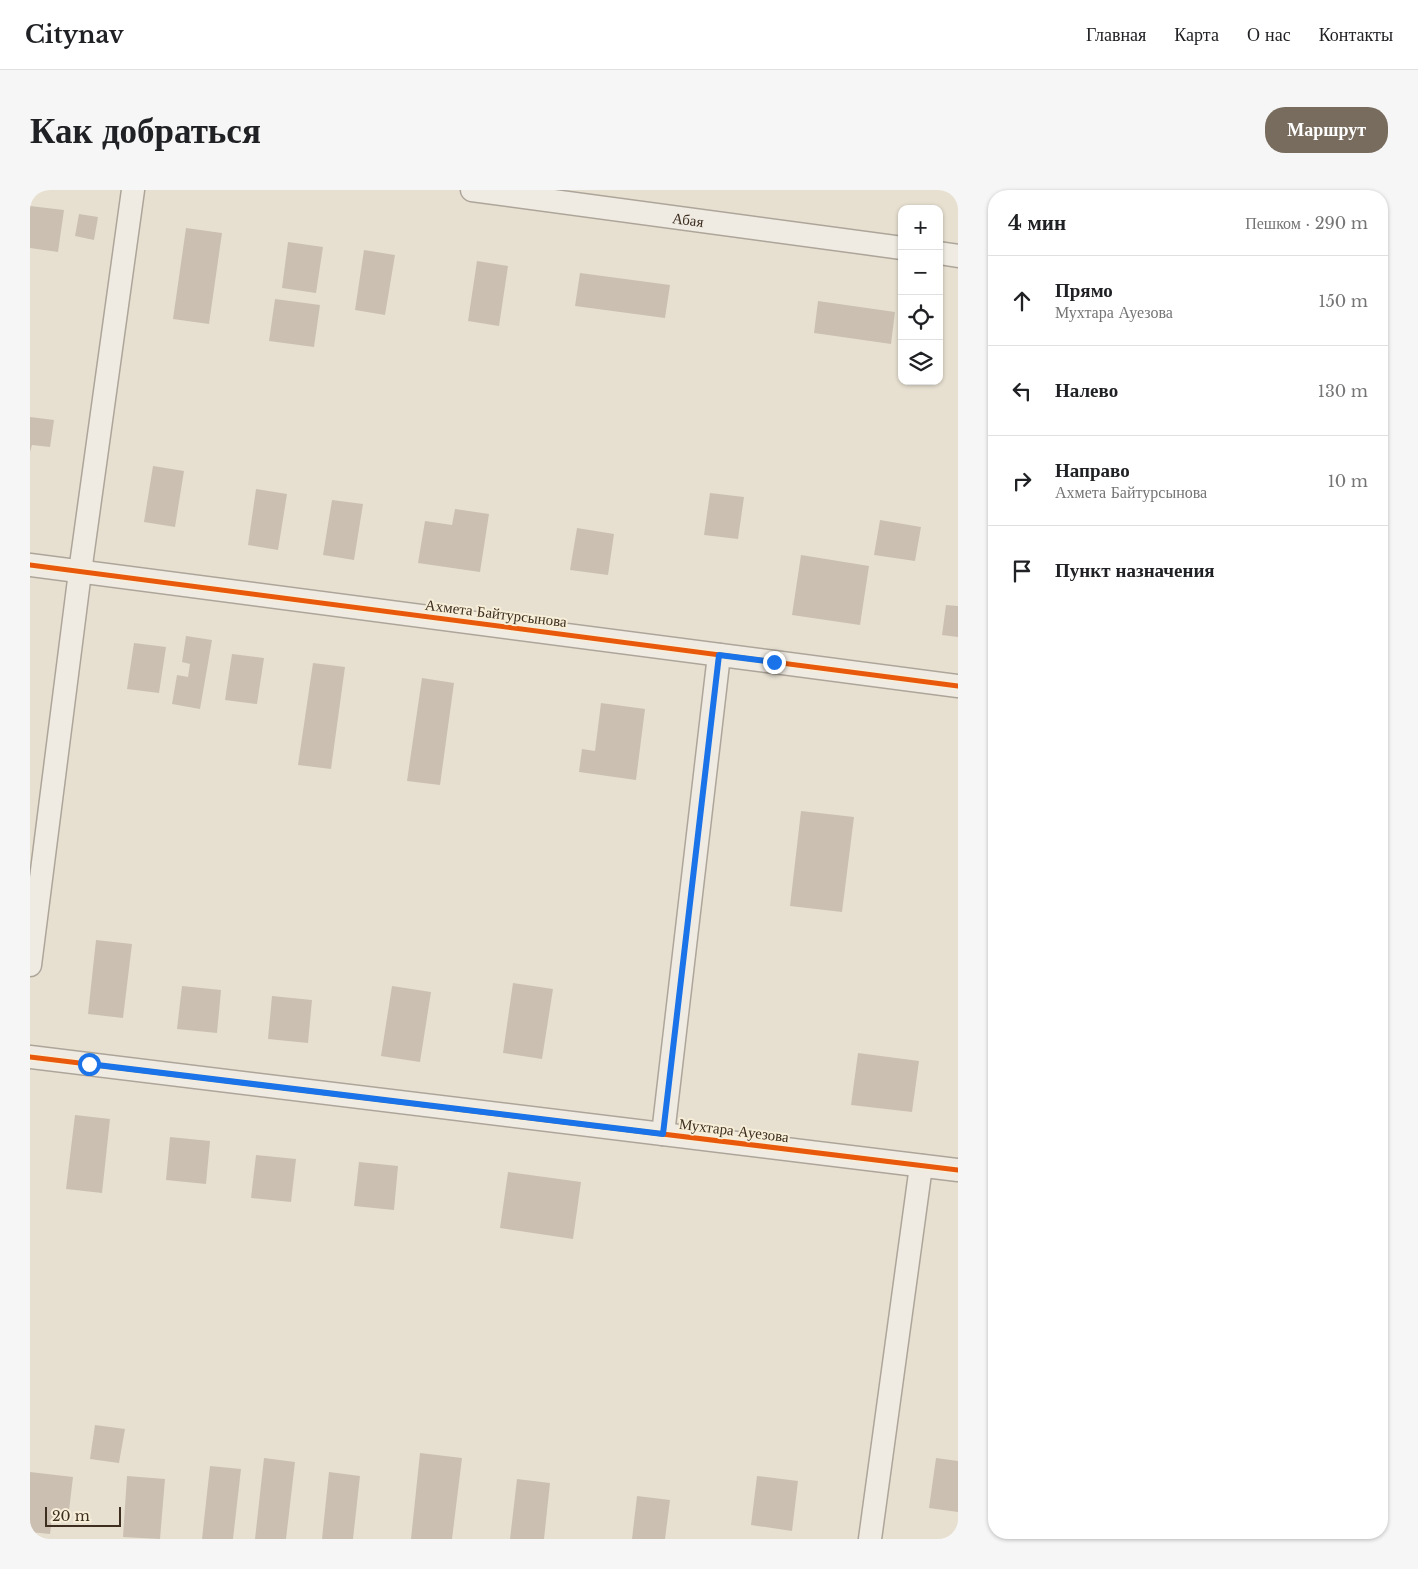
<!DOCTYPE html>
<html lang="ru">
<head>
<meta charset="utf-8">
<style>
  body { margin:0; font-family:"Libre Baskerville",serif; background:#f6f6f6; color:#202124 }
  .controls { position:absolute; right:15px; top:15px; display:grid; overflow:hidden; border-radius:10px; box-shadow:0 1px 4px #0004 }
  .controls button { width:45px; height:45px; display:grid; place-items:center; padding:0; border:0; border-bottom:1px solid #e0e0e0; background:#fff; color:#202124; font:25px sans-serif }
  .scale { position:absolute; left:15px; bottom:12px; width:76px; box-sizing:border-box; padding-left:5px; border:2px solid #3d2e20; border-top:0; font-size:14px; line-height:18px; white-space:nowrap; color:#3d2e20; -webkit-text-stroke:4px #f7eed8; paint-order:stroke }
  .stop { position:absolute; width:15px; height:15px; margin:-11px; border:4px solid #1a73e8; border-radius:50%; background:#fff }
  .stop.end { background:#1a73e8; border-color:#fff; box-shadow:0 1px 5px #0008 }
  .list { margin:0; padding:0; list-style:none }
  h2 { display:flex; justify-content:space-between; align-items:center; height:65px; margin:0; padding:0 20px; font-size:21px }
  h2 small { font-size:16px; font-weight:400; color:#757577 }
  .list li { display:grid; grid-template-columns:32px 1fr auto; gap:15px; align-items:center; box-sizing:border-box; height:90px; padding:0 20px; border-top:1px solid #e0e0e0 }
  .list b { display:block; font-size:19px; white-space:nowrap }
  .list p { margin:0; font-size:16px; white-space:nowrap; color:#757577 }
  .list em { font-size:16px; font-style:normal; color:#757577 }
  .icon { flex:none; width:28px; height:28px; fill:none; stroke:currentColor; stroke-width:2; stroke-linecap:round; stroke-linejoin:round }
  .map { position:relative; flex:none; width:928px; height:1349px; overflow:hidden; border-radius:20px }
  header { display:flex; align-items:center; gap:30px; box-sizing:border-box; height:70px; padding:0 25px; background:#fff; border-bottom:1px solid #e0e0e0 }
  header strong { font-size:24px }
  nav { display:flex; gap:28px; margin-inline-start:auto; font-size:18px }
  .intro { display:flex; align-items:center; justify-content:space-between; box-sizing:border-box; height:120px; padding:0 30px }
  h1 { margin:0; font-size:35px }
  .button { padding:12px 22px; border-radius:20px; background:#786c5e; color:#fff; font-size:18px; font-weight:700 }
  main { display:flex; gap:30px; padding:0 30px }
  aside { flex:1; background:#fff; border-radius:20px; box-shadow:0 1px 4px #0004 }
  .map>svg:first-child { display:block }
  .building { fill:#cbbfb2 }
  .lines { fill:none; stroke-linecap:round; stroke-linejoin:round }
  .minor-casing { stroke:#ada599; stroke-width:25 }
  .minor { stroke:#efebe3; stroke-width:22 }
  .cycleway-casing { stroke:#f7eed8; stroke-width:8 }
  .cycleway { stroke:#e8590c; stroke-width:5 }
  .route { stroke:#1a73e8; stroke-width:6 }
  .labels { text-anchor:middle; dominant-baseline:central; stroke-width:4; stroke-linejoin:round; paint-order:stroke }
  .street-label { font-size:15px; fill:#3d2e20; stroke:#f7eed8 }
</style>
</head>
<body>
<header>
<strong>Citynav</strong>
<nav><a>Главная</a><a>Карта</a><a>О нас</a><a>Контакты</a></nav>
</header>
<div class="intro"><h1>Как добраться</h1><a class="button">Маршрут</a></div>
<main>
<div class="map">
<svg width="928" height="1349" viewBox="0 0 928 1349">
  <rect width="100%" height="100%" fill="#e7e0d1"/>
  <path class="building" d="M0,16L34,20L28,62L0,58Z
    M49,24L68,27L64,50L45,46Z
    M156,38L192,43L179,134L143,129Z
    M258,52L293,57L286,103L252,98Z
    M334,60L365,65L355,125L325,120Z
    M447,71L478,76L469,136L438,131Z
    M550,83L640,95L635,128L545,116Z
    M245,109L290,115L284,157L239,151Z
    M788,111L865,122L861,154L784,143Z
    M0,227L24,230L20,257L2,255L0,262Z
    M123,276L154,281L145,337L114,332Z
    M226,299L257,304L248,360L218,355Z
    M680,303L714,307L708,349L674,345Z
    M302,310L333,314L324,370L293,365Z
    M425,319L459,324L450,382L388,373L395,331L422,335Z
    M850,330L891,337L885,371L844,365Z
    M547,338L584,344L578,385L540,380Z
    M771,365L839,376L830,435L762,425Z
    M916,415L928,416V447L912,445Z
    M156,446L182,450L170,519L142,514L147,485L158,487L160,474L152,472Z
    M104,453L136,457L129,503L97,499Z
    M202,464L234,468L227,514L195,510Z
    M283,473L315,477L301,579L268,575Z
    M392,488L424,493L410,595L377,591Z
    M571,513L615,519L606,590L549,582L552,559L565,561Z
    M771,621L824,627L812,722L760,716Z
    M66,750L102,754L93,828L58,824Z
    M483,793L523,799L512,869L473,863Z
    M152,796L191,800L187,843L147,839Z
    M362,796L401,802L390,872L351,866Z
    M242,806L282,810L278,853L238,849Z
    M828,863L889,871L882,922L821,915Z
    M45,925L80,929L72,1003L36,999Z
    M140,947L180,951L176,994L136,990Z
    M226,965L266,969L261,1012L221,1008Z
    M329,972L368,976L364,1020L324,1016Z
    M478,982L551,992L543,1049L470,1038Z
    M65,1235L95,1239L89,1273L60,1269Z
    M390,1263L432,1268L422,1349H381Z
    M234,1268L265,1272L256,1349H225Z
    M906,1268L928,1271V1322L899,1318Z
    M180,1276L211,1279L203,1349H172Z
    M0,1282L43,1287L38,1329L22,1328L20,1344L0,1342Z
    M299,1282L330,1286L323,1349H292Z
    M97,1286L135,1289L130,1349L93,1347Z
    M727,1286L768,1291L762,1341L721,1335Z
    M487,1289L520,1293L514,1349H480Z
    M607,1306L640,1310L635,1349H602Z"/>
  <g class="lines">
    <defs>
      <g id="minor">
        <path id="s1" d="M442,0L872,58"/>
        <path d="M909,63L928,66"/>
        <path d="M0,375L928,496"/>
        <path d="M0,775L50,382L103,0"/>
        <path d="M0,867L928,980"/>
        <path d="M633,944L689,465"/>
        <path d="M840,1349L891,976"/>
      </g>
    </defs>
    <use href="#minor" class="minor-casing"/>
    <use href="#minor" class="minor"/>
    <defs>
      <path id="cycleway" d="M0,375L928,496
        M0,867L928,980"/>
    </defs>
    <use href="#cycleway" class="cycleway-casing"/>
    <use href="#cycleway" class="cycleway"/>
  </g>
  <g class="lines">
    <path class="route" d="M59,874L633,944L689,465L744,472"/>
  </g>
  <g class="labels">
    <g class="street-label">
      <text stroke="none"><textPath href="#s1" startOffset="218">Абая</textPath></text>
      <text transform="translate(466 423) rotate(7)">Ахмета Байтурсынова</text>
      <text transform="translate(704 940) rotate(7)">Мухтара Ауезова</text>
    </g>
  </g>
</svg>
<div class="controls">
<button>+</button>
<button>−</button>
<button><svg class="icon" aria-label="locate" viewBox="0 0 24 24"><circle cx="12" cy="12" r="6"/><path d="M12 2v4M12 18v4M2 12h4M18 12h4"/></svg></button>
<button><svg class="icon" aria-label="layers" viewBox="0 0 24 24"><path d="M12 4l9 5-9 5-9-5zM3 14l9 5 9-5"/></svg></button>
</div>
<div class="scale">20 m</div>
<div class="stop" style="left:59px;top:874px"></div>
<div class="stop end" style="left:744px;top:472px"></div>
</div>
<aside>
<h2>4 мин<small>Пешком · 290 m</small></h2>
<ul class="list">
<li><svg class="icon" aria-label="ahead" viewBox="0 0 24 24"><path d="M12 20V5M6 11l6-6 6 6"/></svg><div><b>Прямо</b><p>Мухтара Ауезова</p></div><em>150 m</em></li>
<li><svg class="icon" aria-label="left" viewBox="0 0 24 24"><path d="M17 20v-9H6M10 6l-5 5 5 5"/></svg><div><b>Налево</b></div><em>130 m</em></li>
<li><svg class="icon" aria-label="right" viewBox="0 0 24 24"><path d="M7 20v-9h11M14 6l5 5-5 5"/></svg><div><b>Направо</b><p>Ахмета Байтурсынова</p></div><em>10 m</em></li>
<li><svg class="icon" aria-label="arrive" viewBox="0 0 24 24"><path d="M6 21V4h12l-3 4 3 4H6"/></svg><div><b>Пункт назначения</b></div></li>
</ul>
</aside>
</main>
</body>
</html>
